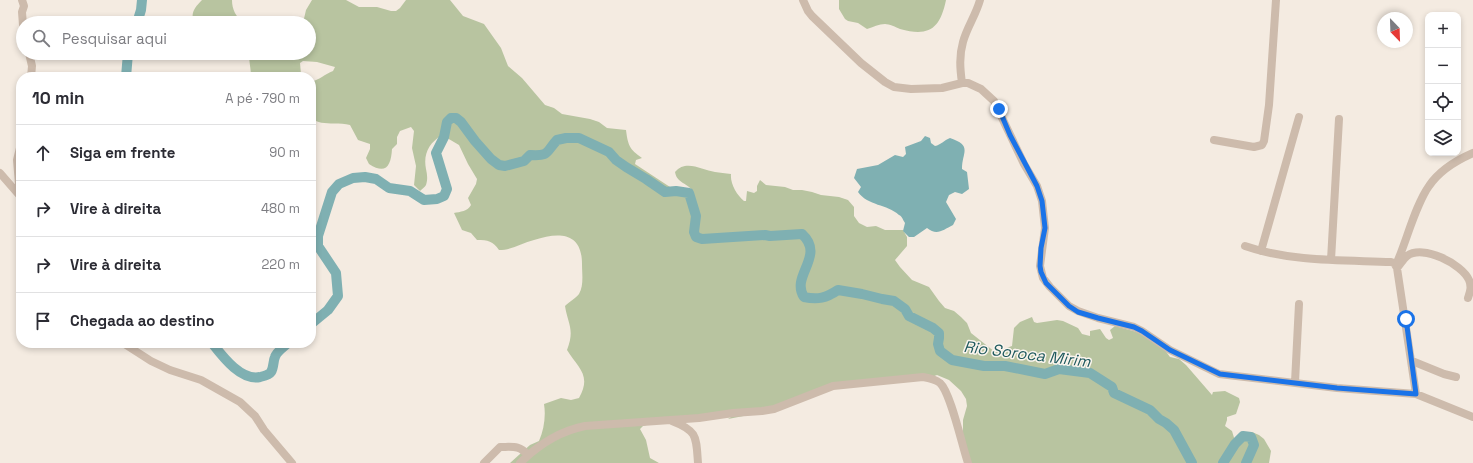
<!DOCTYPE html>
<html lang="pt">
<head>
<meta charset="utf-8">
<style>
  body { margin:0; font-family:"Space Grotesk",sans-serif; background:#f7f7f7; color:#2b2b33 }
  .controls { position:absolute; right:12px; top:12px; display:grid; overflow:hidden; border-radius:8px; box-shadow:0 2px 6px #0003 }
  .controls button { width:36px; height:36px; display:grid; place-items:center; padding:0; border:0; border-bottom:1px solid #e1e1e2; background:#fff; color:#2b2b33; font:20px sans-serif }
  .compass { position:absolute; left:1377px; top:12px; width:36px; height:36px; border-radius:50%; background:#fff; box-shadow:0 2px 6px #0003; rotate:157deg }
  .stop { position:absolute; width:12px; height:12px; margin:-9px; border:3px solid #1a73e8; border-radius:50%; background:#fff }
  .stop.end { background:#1a73e8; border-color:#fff; box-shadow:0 1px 4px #0008 }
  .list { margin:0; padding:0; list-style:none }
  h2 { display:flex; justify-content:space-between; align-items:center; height:52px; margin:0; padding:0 16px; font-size:17px }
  h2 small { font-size:13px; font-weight:400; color:#7c7c81 }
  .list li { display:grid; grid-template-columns:26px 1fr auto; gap:12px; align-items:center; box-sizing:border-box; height:56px; padding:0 16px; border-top:1px solid #e1e1e2 }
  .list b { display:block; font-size:15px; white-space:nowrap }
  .list em { font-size:13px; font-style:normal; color:#7c7c81 }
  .icon { flex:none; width:22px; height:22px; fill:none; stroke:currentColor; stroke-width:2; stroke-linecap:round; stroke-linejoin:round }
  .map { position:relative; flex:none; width:1473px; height:463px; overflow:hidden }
  .search { position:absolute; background:#fff; box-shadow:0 2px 6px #0003; left:16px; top:16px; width:300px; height:44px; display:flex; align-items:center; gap:10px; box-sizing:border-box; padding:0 14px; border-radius:22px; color:#7c7c81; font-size:15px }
  .panel { position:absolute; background:#fff; box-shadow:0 2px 6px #0003; left:16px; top:72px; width:300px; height:276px; border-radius:16px }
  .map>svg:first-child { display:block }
  .green { fill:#b8c4a0 }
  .water { fill:#7fb0b2 }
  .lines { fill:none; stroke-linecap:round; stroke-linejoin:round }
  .river { stroke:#7fb0b2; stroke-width:10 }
  .minor { stroke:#cdbbac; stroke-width:8 }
  .route { stroke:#1a73e8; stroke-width:5 }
  .labels { text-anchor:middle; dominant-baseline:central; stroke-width:3; stroke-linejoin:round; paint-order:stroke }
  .water-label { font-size:16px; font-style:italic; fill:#1f5a5e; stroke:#fbf5ee }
</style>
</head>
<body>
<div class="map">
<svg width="1473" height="463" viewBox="0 0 1473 463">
  <rect width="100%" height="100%" fill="#f4ebe1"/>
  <path class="green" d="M202,0H232C232,10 236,16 243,23H194C190,13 195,7 202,0Z
    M312,0H346L359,7H377L391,11H396L400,8L406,0H450L463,16L484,24L501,48L508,66L522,78L545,105L554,108L562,114L590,119L599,122L607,128L626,130C628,145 629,149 642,158L636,160L635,164L670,187L691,194L694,193C688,182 677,184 675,172C686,159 702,170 715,172C720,173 725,173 731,174C730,184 737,195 744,201H746L747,191L754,193L757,191V186L760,180L766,185L785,187L793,190H802L812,192L821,195L839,197L848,200L854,207V216L859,223L867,227L876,226L885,230H903L907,237V246L895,260L900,267L912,280L929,287L939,301L945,308L954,311L961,317L967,323L971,333L995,352L1012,346L1014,328L1020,322L1032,317L1034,322L1037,323L1057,320L1063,321L1078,328L1082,334L1090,336V331L1100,329L1106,338L1109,340L1113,338L1110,330L1115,326L1144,334L1159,342L1170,357L1179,359L1186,365L1212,395L1213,392L1225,391L1239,398L1240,402L1236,414L1227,417V420L1225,426L1232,431L1235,441L1244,433L1252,432L1259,435L1264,439L1271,451L1269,463H968L963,438V420L967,406L966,399L961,391L949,380L937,375L929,378L832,386L759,413L728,419L731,417L650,424L643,426L640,429L646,440L650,458L659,463H510L530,445L539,441C544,430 546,416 544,404L561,398L571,400L579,398C592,375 578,368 567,350C575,329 568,325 565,306C569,302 576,298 579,294C584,286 582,273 582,264C582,232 559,232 534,240C522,243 512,250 499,250C493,241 488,240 477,240L471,233L462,230L454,213C460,212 468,211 471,205L468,198L476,184L477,179L468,164L459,145L442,135C429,143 423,154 426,169C427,174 428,179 426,185C425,187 422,189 420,191L414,185L416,166L412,148L414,131L411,127L400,131L397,137V144L392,149C391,166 386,175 369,164L366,158L370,149V144L358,140L350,125C338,121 321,127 311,118V82C319,80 325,74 333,71L335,67L317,62L303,61L300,63L301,74L298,77H251C251,68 249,63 249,53H309V23H303L306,10Z
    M839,0H946C940,29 929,37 900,29C896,27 889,24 885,24C879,24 873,27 867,29L858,23L848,21L845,19L839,9Z"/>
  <path class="water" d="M925,136L930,138L931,143L935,146C941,145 944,140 950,138C973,146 962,152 962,169L967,172L969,189L962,194L955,192L949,195L946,202L956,219L953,225C943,230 937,236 927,228L914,237H909L903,231L905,223C903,220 902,216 899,215C887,204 868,206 858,192L861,187L854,178L857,169L878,165L895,155L903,157L906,154L905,147L921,141Z"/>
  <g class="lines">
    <path class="river" d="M137,23L141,10L142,0
      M126,77L128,53
      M311,324L328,310L338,296L336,273L318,246V236L332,192L339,184L353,178L365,177L376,179L389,188L410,191L424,200L437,199L444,196L447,189L436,153L444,137L447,122L451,118H456L461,122L475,141L491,159L499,165L505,166L524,161L530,155C550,156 545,153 557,140L566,138H579L609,152L616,160L626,167L646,179L665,192L676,191L689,193L696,216L694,232L696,237L702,239L765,235L770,236L802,234C826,256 790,276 804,297C818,300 826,298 838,290L862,294L882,299L894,301L905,309L909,316L933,328L939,333V338L938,344L940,351L952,360L984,366H1005L1045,374L1059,369L1090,373L1112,387L1114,393L1150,410L1159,419L1166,423L1174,430L1192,463
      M212,343C223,357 241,381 260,377C264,376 269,375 271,372C274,367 273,361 275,357C277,351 284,347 288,343
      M1223,463L1235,444L1243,436L1251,437L1254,445L1246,463"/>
    <path class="minor" d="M22,0L24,6L22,12L23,25
      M803,0L808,11L812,16L861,63L885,82L894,87L911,89L942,88L962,83H968L981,89L994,101L1024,164L1037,186L1042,201L1045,228L1040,266L1043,278L1050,287L1069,306L1078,311L1098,318L1134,327L1142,331L1170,350L1219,374L1337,388L1416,394L1473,417
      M29,53L32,66L31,77
      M962,83C960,68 959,56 963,42C967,27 976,15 980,0
      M1214,140L1254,147L1262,145L1264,141L1269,105L1276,0
      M21,144L17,160L20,196L21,199
      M0,173L20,196
      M1245,246C1291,262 1343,260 1391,262L1394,263L1397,268C1400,265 1403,259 1407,256C1423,244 1462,264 1469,280C1472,287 1470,292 1468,298
      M1261,251L1299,117
      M1331,260L1339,119
      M123,343L151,361L170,370L201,380L240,402L255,416L264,430L292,463
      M1412,361L1444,374L1456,377
      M1295,382L1299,304
      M1416,394L1397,268L1398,260C1407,239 1416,204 1429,186C1439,171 1457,160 1473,153
      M672,421C698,431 696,437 698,463
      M484,463L500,447C513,447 519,445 528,455
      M520,463C538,445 560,431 585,426L699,418L733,413L762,411L774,409L833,386L923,377C929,378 935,379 940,383C951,393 962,446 968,463"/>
  </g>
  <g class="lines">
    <path class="route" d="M999,109L1010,135L1037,186L1042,201L1045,228L1041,248L1040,266L1041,272L1046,283L1069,306L1078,312L1098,318L1134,327L1142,331L1170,350L1220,374L1337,388L1416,394L1406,319"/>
  </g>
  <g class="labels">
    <g class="water-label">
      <text transform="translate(1027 354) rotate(7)">Rio Soroca Mirim</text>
    </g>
  </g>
</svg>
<div class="controls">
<button>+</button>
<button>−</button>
<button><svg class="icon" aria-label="locate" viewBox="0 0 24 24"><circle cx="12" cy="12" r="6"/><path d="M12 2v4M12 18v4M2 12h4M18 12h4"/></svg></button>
<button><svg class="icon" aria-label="layers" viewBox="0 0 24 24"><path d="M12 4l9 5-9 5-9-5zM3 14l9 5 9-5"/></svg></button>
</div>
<svg class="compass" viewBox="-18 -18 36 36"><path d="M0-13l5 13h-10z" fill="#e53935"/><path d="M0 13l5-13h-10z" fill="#7c7c81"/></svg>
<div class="stop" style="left:1406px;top:319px"></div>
<div class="stop end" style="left:999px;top:109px"></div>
<div class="search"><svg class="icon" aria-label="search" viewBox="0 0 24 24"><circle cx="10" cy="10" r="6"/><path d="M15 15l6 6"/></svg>Pesquisar aqui</div>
<section class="panel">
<h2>10 min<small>A pé · 790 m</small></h2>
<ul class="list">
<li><svg class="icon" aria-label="ahead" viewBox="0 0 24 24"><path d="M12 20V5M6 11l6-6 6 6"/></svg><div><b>Siga em frente</b></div><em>90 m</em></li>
<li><svg class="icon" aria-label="right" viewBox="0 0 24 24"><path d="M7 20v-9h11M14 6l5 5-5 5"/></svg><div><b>Vire à direita</b></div><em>480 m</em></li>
<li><svg class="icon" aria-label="right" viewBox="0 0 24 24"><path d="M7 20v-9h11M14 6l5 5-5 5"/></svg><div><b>Vire à direita</b></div><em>220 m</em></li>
<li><svg class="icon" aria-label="arrive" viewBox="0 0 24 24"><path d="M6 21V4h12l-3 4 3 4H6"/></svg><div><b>Chegada ao destino</b></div></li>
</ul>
</section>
</div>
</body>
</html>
